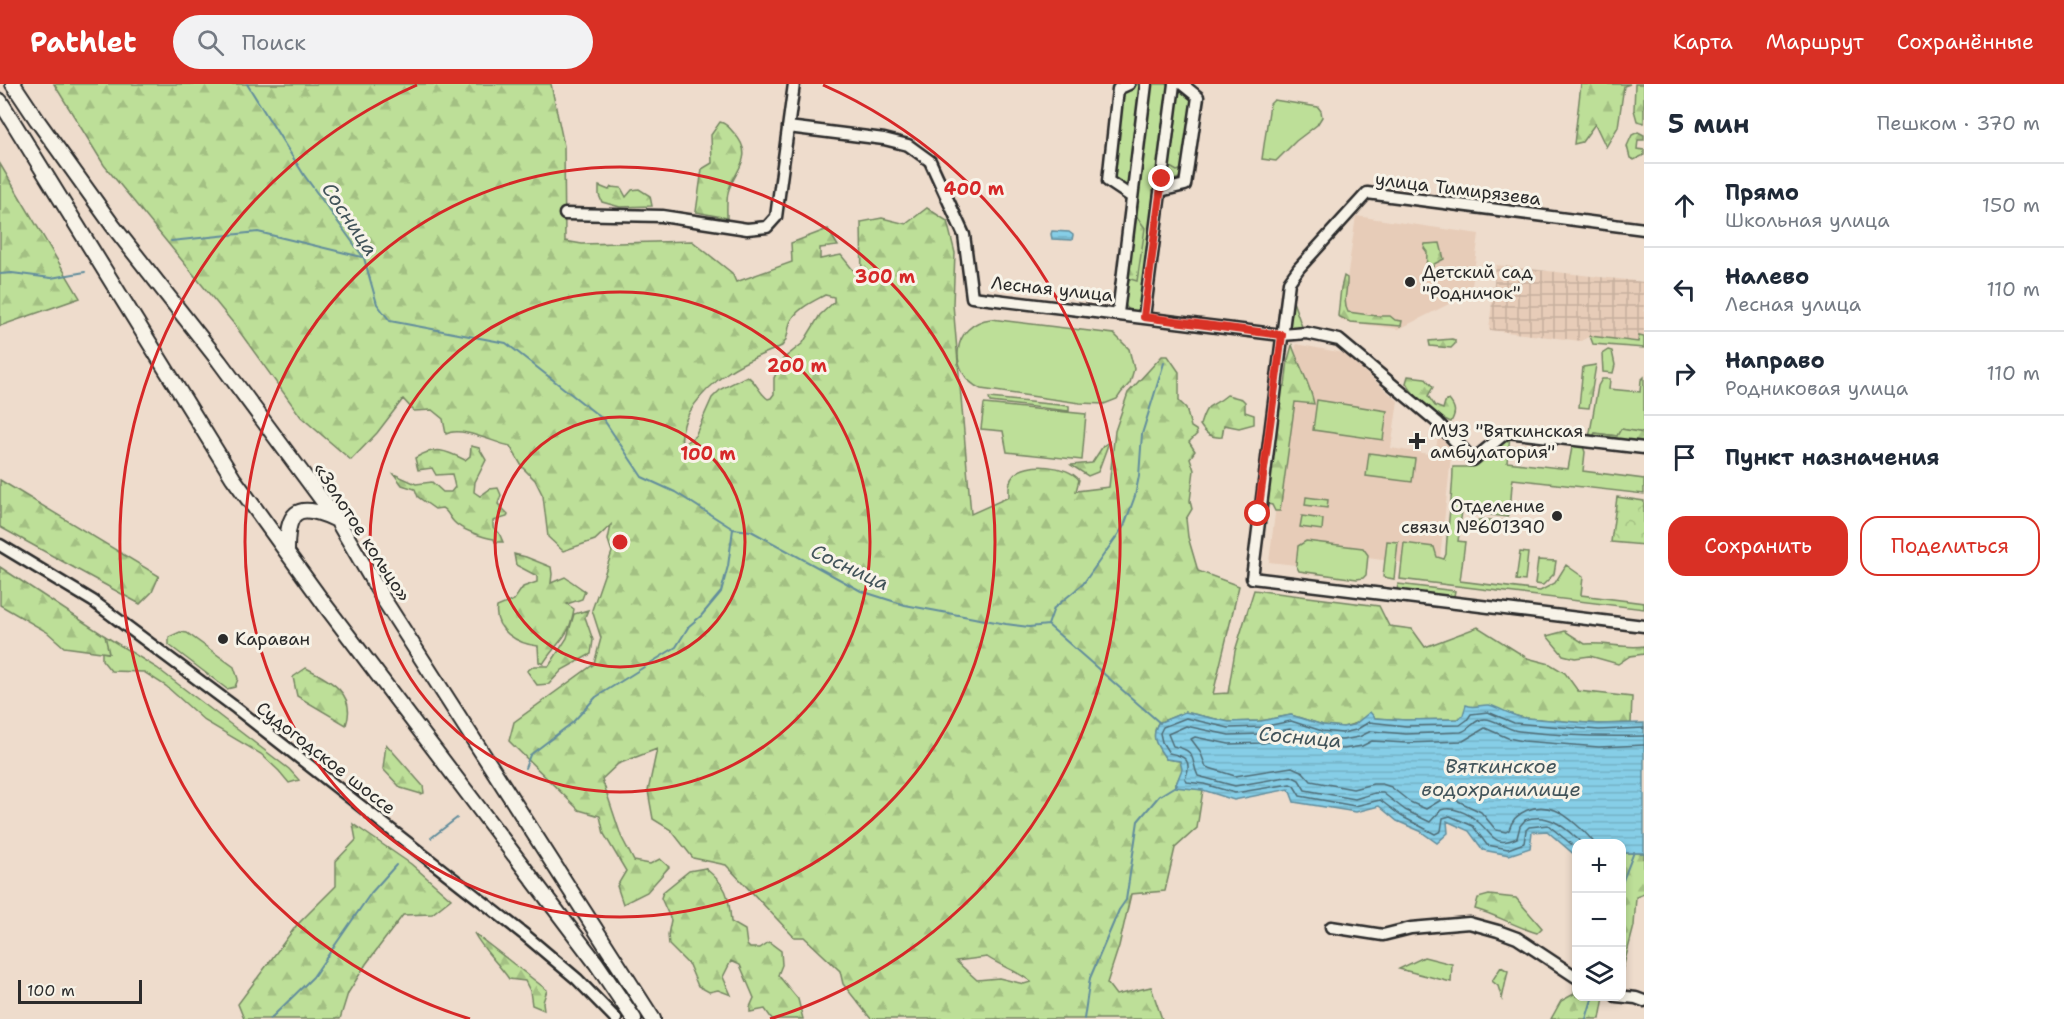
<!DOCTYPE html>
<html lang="ru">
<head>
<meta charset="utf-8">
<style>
  body { margin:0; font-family:"Shantell Sans",sans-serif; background:#f2f2f3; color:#1f2937 }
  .controls { position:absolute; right:18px; bottom:18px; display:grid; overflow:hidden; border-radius:12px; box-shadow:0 3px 9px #0003 }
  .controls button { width:54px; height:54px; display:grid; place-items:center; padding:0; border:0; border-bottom:2px solid #e0e1e3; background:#fff; color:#1f2937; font:30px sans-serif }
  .scale { position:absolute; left:18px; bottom:15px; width:124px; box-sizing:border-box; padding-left:6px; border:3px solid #2b2b2b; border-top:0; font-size:16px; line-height:21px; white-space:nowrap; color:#2b2b2b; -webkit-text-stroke:4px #f7f3e8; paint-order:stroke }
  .stop { position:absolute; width:18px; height:18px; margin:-14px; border:4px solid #d93025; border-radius:50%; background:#fff }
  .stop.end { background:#d93025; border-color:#fff; box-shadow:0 2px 6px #0008 }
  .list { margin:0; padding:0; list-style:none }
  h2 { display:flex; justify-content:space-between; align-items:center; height:78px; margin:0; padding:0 24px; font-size:26px }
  h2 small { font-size:20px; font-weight:400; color:#747a83 }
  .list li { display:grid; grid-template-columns:39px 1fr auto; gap:18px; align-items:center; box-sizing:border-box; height:84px; padding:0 24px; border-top:2px solid #e0e1e3 }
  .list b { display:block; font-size:22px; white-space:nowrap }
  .list p { margin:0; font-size:20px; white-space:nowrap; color:#747a83 }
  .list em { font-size:20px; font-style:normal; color:#747a83 }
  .actions { display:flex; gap:12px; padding:18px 24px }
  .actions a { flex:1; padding:14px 0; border:2px solid #d93025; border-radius:18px; text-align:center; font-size:21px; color:#d93025 }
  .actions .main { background:#d93025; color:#fff }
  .icon { flex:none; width:33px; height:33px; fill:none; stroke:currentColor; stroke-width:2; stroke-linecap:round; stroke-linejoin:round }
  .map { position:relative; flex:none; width:1644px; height:935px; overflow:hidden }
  header { display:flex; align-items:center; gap:36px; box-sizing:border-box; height:84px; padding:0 30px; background:#d93025; color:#fff }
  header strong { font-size:28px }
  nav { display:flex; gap:33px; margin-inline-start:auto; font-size:21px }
  .search { width:420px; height:54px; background:#f2f2f3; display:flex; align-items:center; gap:15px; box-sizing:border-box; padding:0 21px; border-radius:33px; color:#747a83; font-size:22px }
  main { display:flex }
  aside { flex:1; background:#fff }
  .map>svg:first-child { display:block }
  .built { fill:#e7ccb8 }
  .industrial { fill:url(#industrial-grid) }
  .grass { fill:#bddf98; stroke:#748562; stroke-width:1.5 }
  .forest { fill:url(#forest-firs); stroke:#748562; stroke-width:1.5; fill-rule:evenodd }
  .park { fill:url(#park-crowns); stroke:#748562; stroke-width:1.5 }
  .water { fill:url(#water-rules); stroke:#628d9c; stroke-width:1.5 }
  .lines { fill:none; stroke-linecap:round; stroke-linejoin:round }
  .shore { stroke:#4f6c76; stroke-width:1.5 }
  .stream { stroke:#628d9c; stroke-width:2 }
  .minor-casing { stroke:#2b2b2b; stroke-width:15 }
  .major-casing { stroke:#2b2b2b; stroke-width:18 }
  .minor { stroke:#f7f3e8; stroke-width:10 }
  .major { stroke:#f7f3e8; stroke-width:14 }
  .route { stroke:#d93025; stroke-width:8 }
  .ring { fill:none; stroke:#d62828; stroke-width:3 }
  .poi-dot { fill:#2b2b2b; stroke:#f7f3e8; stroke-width:2 }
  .labels { text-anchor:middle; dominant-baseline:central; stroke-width:6; stroke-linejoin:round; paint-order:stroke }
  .street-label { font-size:18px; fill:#2b2b2b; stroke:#f7f3e8 }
  .poi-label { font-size:18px; fill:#2b2b2b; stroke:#f7f3e8; text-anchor:start }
  .water-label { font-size:20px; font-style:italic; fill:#42545a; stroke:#f7f3e8 }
  .centre { fill:#d62828; stroke:#f7f3e8; stroke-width:3 }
  .ring-label { font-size:18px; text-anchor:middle; font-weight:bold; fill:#d62828; stroke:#f7f3e8; stroke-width:6; stroke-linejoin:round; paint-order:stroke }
</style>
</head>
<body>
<header>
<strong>Pathlet</strong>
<div class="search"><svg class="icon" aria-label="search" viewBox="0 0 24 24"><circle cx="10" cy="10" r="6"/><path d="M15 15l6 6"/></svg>Поиск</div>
<nav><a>Карта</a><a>Маршрут</a><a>Сохранённые</a></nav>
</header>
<main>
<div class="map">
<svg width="1644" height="935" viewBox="0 0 1644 935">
  <defs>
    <pattern id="industrial-grid" width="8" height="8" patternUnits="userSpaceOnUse" patternTransform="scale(1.5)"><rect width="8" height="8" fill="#e7ccb8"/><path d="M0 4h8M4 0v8" fill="none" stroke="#c6af9e"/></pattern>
    <pattern id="forest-firs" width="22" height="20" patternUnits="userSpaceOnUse" patternTransform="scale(1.5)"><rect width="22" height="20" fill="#bddf98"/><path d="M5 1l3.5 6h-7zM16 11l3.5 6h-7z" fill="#a3c083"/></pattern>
    <pattern id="park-crowns" width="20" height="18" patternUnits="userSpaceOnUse" patternTransform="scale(1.5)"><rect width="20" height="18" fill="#bddf98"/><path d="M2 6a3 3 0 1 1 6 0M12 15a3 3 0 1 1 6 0" fill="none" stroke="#a3c083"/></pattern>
    <pattern id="water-rules" width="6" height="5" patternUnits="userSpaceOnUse" patternTransform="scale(1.5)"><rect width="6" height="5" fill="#86cee7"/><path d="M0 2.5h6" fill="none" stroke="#74b1c6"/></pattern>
  </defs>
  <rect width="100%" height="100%" fill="#eedccc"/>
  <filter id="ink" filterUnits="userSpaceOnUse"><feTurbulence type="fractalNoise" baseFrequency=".0167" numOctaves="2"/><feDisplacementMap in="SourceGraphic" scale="12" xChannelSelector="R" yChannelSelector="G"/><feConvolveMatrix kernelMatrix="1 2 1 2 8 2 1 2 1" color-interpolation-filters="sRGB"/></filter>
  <g filter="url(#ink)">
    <path class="built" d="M1356,132L1479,150L1471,209L1399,245L1341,237Z
      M1296,260L1343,269L1398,317L1391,364L1435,371L1438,352L1452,364L1439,484L1368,474L1366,491L1363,494L1357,495L1303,489L1299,487L1296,481L1269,478Z"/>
    <path class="industrial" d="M1496,181L1644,198V253L1639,252L1638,259L1590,252L1581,257L1489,246Z"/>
    <path class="grass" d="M1138,0H1144L1129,105L1114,98L1112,93L1122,13L1125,7Z
      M1149,0H1171L1143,222L1138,228C1127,227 1126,223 1122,214Z
      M1182,2L1194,16L1181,93L1168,97L1164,94L1175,6Z
      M1274,16L1318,23L1321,27L1322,33L1317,41L1296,57L1276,77L1262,75L1270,20Z
      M1290,209L1302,243V246L1286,247Z
      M991,235L1114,250L1129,265L1134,285L1130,299L1121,309L1117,315L1104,320L1080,319L981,305C947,289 951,240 991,235Z
      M1590,252L1638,258L1639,252L1644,253V264L1593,260Z
      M1608,266L1612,267L1615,281L1613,289L1603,288L1602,270Z
      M1644,293V349L1621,345L1617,352L1595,349L1592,355L1589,354L1598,302L1602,295H1610L1609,305L1640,308L1641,296Z
      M989,314L1069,322V327L990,318Z
      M1317,316L1387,327L1383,356L1313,346Z
      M984,320L1086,330L1082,376L1007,368L1003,347L981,345Z
      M1510,352L1507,378L1568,385L1573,358L1582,360L1585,368L1583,387L1644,395V410L1513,395C1510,408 1513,420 1507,433L1462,427L1458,457L1465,458L1460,497L1540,507L1555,499L1566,481L1583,493L1581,511L1644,519V525L1400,495L1404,459L1434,463L1437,473L1444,475L1446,470C1447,441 1453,413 1453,383H1470Z
      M1369,369L1415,375L1412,398L1366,392Z
      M1306,413L1328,416L1327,424L1305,421Z
      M1302,432L1323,435L1322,446L1300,443Z
      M1481,435L1507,438L1506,446L1476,443L1477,437Z
      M1306,457L1363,464L1368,471L1366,491L1363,494L1357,495L1299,487L1296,481L1298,462Z
      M1387,457L1398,458L1394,495L1383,493Z
      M1520,468L1528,469L1525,497L1516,496Z
      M1538,476L1556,477L1554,490L1543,501L1535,500Z
      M1398,500L1455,507L1454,512L1451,513L1397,506Z
      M180,548L187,549L234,583L238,595L235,603L227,605L169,561V553Z
      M105,552L157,584L289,685L299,696L289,699L279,687L261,670L205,637L166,602L144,588L111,587L102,576V568L108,569Z
      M1424,873L1452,880L1451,898L1399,885Z"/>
    <path class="forest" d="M54,0H551L564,62L565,157L582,160L692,157L732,189L736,198L792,178L791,159L828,145L838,162L820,164V175L841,171L862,197L861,138L882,134L906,140L927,124L947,137L955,169L953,220L971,430L1009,413C1009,406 1008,397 1014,391C1026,377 1069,381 1079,396L1076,407L1109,403L1115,347L1128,309L1162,272H1168L1179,288V317L1186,324L1191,343L1196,346L1197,350L1189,358L1195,367L1190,374L1194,386L1190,417L1192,425L1186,435L1188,453L1198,487L1239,502L1213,610L1228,609L1235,567L1254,506L1379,522L1389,542L1412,545L1425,563L1478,543L1527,574L1550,580L1565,589L1578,607L1632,613L1631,639L1599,640L1526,634C1494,630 1490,608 1459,635L1405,636L1375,634L1343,643L1323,641L1291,631L1261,637L1229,638L1185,628L1158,639C1150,654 1157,661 1166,675L1180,677L1183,685L1175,702L1203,706L1197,744L1175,764L1165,807L1131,810L1119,862L1107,899L1116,911L1151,903L1162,935H871L843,900L840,887L804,853H794L726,781L693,774L671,746L653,735L648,707L657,665L618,680L602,695L621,752L634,777L650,780L660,775L669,783L647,808L623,820L617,802L626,787L604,750L600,732L579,726L509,657L514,638L594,580L601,554L592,526L612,468L608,456L611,441L595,456L563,467L548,453L543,412L535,396L523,384L510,362C492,358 462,342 446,350L443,335L432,326L414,327L403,315L377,349L351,376L301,333L234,240L104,81ZM825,211L834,213V218L820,231L803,259L783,275L774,294V310L771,314L768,315C759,309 756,297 747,292L721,305L712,314L695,352L682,361C678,332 705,305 727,289C743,277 764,270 782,262C789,254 787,248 790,239C796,225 812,218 825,211ZM987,873C1002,883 1018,887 1031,898L1024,900L999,894L977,896L956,877Z
      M1581,0H1630L1624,2L1618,43L1606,63L1595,40L1582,58L1574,60Z
      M1635,0H1644V39L1637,37L1634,26Z
      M720,38C728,40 729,44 734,49C755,72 737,84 729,105C726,113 727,125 727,134L696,128L702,85L712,79L711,51Z
      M1638,48L1644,51V56H1638L1637,65L1644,66V71L1634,76L1630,74L1627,62L1632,51Z
      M0,80L80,214L0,242Z
      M1170,83L1177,87L1183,85L1181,93C1175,96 1170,99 1164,94L1165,85Z
      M599,102L609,106L611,103L621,104L626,113L632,106L639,105L650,112L652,122L620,123L602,118L599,111Z
      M1137,133L1145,144L1137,197L1127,194L1132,154Z
      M1440,159L1444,175L1434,180L1429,191L1426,190L1427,168L1424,164L1425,160Z
      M1344,192L1347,194C1348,206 1342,217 1348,228L1377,232H1390L1395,236L1402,237L1401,242L1350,238L1338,232L1341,204Z
      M1452,255L1455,256V260L1451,264L1430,262L1429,257Z
      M1292,261C1299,282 1310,299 1314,320L1295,318L1280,427H1275L1272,421L1264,419L1280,300L1285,302L1288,276Z
      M1596,281L1589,324L1579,323L1583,283Z
      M1408,292L1425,294L1433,303L1428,312L1435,322L1443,325L1445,318L1449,316C1456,324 1456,329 1451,338C1433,331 1417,316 1406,299Z
      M1227,311L1242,315L1245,318V328L1254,331V340L1239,344L1224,341L1222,353C1211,354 1206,350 1200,341C1208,315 1210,326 1227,311Z
      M1621,345L1644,349V361L1592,355L1595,349L1617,352Z
      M1109,358L1098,388L1088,392L1071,381L1092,379L1103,362Z
      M471,362L479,364L486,376L475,398L474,408L480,412L490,405L498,404L501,411L498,420L508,430L507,433L493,437V443L499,449L503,458H495L494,455C484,454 460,445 454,438C449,433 448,427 442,424L435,425L418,413L415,405L402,401L394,390L416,400L432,398L443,408H451L455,403L452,390L436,391L432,384L418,386L415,374C436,362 445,366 465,376L470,372Z
      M0,396L159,492L152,508L140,520L0,443Z
      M514,470L526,473L551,483L552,490L551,499L565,493L585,507L582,515L567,520L574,525C573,531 571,538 569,544C562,558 551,566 543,580L539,578L538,562C518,560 493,546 497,523L514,516L523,503L537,498V492L516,481Z
      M0,483L105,552L109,569L64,563L47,548L0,521Z
      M588,526L585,533L593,556L591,570L562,586L549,600L537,601L527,587L534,582H549L567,554L574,530Z
      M1565,547L1585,560C1605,558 1624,565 1644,562V570L1630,572L1618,580L1590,572L1575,574L1563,571L1547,552Z
      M306,584C330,596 357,610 346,641L297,612L293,593Z
      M386,660L423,702L424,709L421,710L401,704L383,685Z
      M353,740L411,780L451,815L432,830L403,831L366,880L348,909L340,935H244L238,920L296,842L336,802V777L356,756Z
      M1622,769H1644V810L1636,813L1634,842L1622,888Z
      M705,784C727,802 729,810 731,838L745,846L747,861L750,864H760L769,858L781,867L782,881L778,891L798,915L803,935H772L765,925L750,928V923L754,914L740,881L731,877L723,893L731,911L718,906L709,908L698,902L689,881L669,861L668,851L671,836L661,814L663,808L689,787Z
      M1489,811L1516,814L1542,844L1537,849C1516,843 1497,831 1475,825L1478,814Z
      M474,849L547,906L543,918L544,926L532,921L530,907L525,897L509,895C498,879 483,866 474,849Z
      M1576,858V912L1604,913L1600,935H1551L1561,917L1574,910Z
      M1501,883L1508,887L1502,915L1498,902L1492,897Z"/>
    <path class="park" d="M1617,413L1644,417V461L1611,458Z"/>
    <path class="water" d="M1052,147L1069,148L1073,151L1072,156L1052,155L1051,150Z
      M1466,621C1474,625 1481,620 1489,621C1502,624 1512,633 1526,634L1599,640L1644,639V769H1622V760H1576V772L1547,747L1532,748L1530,764L1509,771L1483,766L1469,747L1447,737L1448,749L1437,759L1420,747L1397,737L1379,722L1356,728L1294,718L1289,705L1234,716L1203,706L1175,703L1182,685L1180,677L1166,675C1157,661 1150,655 1158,639L1185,628L1229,638L1261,637L1291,631L1323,641L1343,643L1354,641L1370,628L1375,634L1405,636L1459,635L1463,631Z"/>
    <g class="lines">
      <path class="shore" d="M1583,760C1566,745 1550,727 1525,736L1520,742L1517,754C1492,765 1492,748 1477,737C1468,729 1452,722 1441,726L1430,738L1405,726L1383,709H1375L1355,715L1305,706L1299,696L1291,692L1235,702L1198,692C1190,675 1198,667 1173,662L1168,650L1186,642L1229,651L1262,650L1290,645L1320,655L1342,656L1359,653L1371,647L1406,650L1461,648C1471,645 1474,635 1485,635C1496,635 1507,646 1519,647C1561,652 1602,653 1644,652
        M1595,760C1588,750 1566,730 1555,726C1536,719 1514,727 1509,746L1506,748L1496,746L1481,728L1456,716H1441L1426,725L1410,718L1391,703L1382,700H1373L1353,705L1311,697L1303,688L1292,683L1235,692L1206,683L1200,667L1191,655L1195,653L1229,660L1263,659L1290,654L1319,664L1344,665L1362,662L1372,657L1406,659L1463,657L1485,644L1508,654L1523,657L1599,663L1644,661
        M1576,764L1548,741L1529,743L1526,746L1524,759L1508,765L1487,761L1473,742L1450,732L1443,734L1441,747L1435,750L1401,732L1380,716L1355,722L1300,712L1294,702L1290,700L1235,709L1204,700L1187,698L1185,695C1193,676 1185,672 1169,669L1162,658L1160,649L1163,643L1186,634L1229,644L1262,643L1291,637L1322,647L1342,649L1356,646L1369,638L1406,642L1460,641L1467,636L1471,630L1488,628L1514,639L1525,640L1599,646L1644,644"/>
      <path class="stream" d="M247,0L304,91L364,174L377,220L390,237L506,259L604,336L642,393L675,408L733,445L751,447L861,507L905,521L1006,540L1029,543L1048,541L1160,639
        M171,157L258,148L362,173
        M0,190L12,189L51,194L85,188
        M1048,541L1054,524L1083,500L1124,442L1135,412L1139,392L1142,350L1164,279
        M525,684L530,671L572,639L596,613L676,563L689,542L701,532L721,508L728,482L733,445
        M431,754L457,734
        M1622,799L1634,768
        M270,935L313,893L371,809L396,781
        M1084,935L1090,894L1119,826L1126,816L1138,737L1159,712L1177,701
        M1586,935L1593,912"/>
      <defs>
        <path id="minor" d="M1129,0L1118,5L1108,97L1132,113
          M788,43L884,55L908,61L930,77L964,151L972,213L1282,251L1307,249L1339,256L1437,338L1473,376L1507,348L1644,364
          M1160,107L1185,101L1198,13L1182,0
          M565,130L662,132L747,145L767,143L776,133L794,0
          M1644,145L1367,109L1299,184L1289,198L1252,494L1644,542
          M1118,229L1146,0
          M1144,233L1174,0
          M0,461L93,517L236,624L525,851L577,895L616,935
          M1331,843L1383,851L1411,844L1469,839L1498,847L1517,854L1576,893
          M1616,912L1636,914L1644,917"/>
        <path id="major" d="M13,0L37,36L113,142L219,277L337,436L384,516L653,935
          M0,17L233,394L325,521L596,879L634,935
          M287,468C287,428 295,417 335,435"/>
      </defs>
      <use href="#minor" class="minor-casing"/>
      <use href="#major" class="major-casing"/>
      <use href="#minor" class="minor"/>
      <use href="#major" class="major"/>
    </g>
  </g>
  <g class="lines" filter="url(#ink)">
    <path class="route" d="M1162,95L1144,233L1282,251L1258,430"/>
  </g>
  <g class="ring">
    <circle cx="620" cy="458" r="125"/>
    <circle cx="620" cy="458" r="250"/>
    <circle cx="620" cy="458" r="375"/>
    <path d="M470 935A500 500 0 0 1 417 1M823 1A500 500 0 0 1 770 935"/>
  </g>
  <g class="poi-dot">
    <circle cx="1410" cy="198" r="6"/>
    <path d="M1414 348h6v6h6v6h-6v6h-6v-6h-6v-6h6z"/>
    <circle cx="1557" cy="432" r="6"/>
    <circle cx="223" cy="555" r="6"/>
  </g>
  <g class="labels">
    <g class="street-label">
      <text transform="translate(1458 105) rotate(7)">улица Тимирязева</text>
      <text transform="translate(1052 205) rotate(6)">Лесная улица</text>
      <text transform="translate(362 448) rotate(57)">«Золотое кольцо»</text>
      <text transform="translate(326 674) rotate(38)">Судогодское шоссе</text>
    </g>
    <g class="poi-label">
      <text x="1422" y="188">Детский сад<tspan x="1422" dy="21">"Родничок"</tspan></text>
      <text x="1430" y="347">МУЗ "Вяткинская<tspan x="1430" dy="21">амбулатория"</tspan></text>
      <text x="1545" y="422" text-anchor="end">Отделение<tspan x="1545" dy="21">связи №601390</tspan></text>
      <text x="235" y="555">Караван</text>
    </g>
    <g class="water-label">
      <text transform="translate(350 135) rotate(56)">Сосница</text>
      <text transform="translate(850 483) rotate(25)">Сосница</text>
      <text transform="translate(1300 653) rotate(5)">Сосница</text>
      <text x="1501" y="682">Вяткинское<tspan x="1501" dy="23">водохранилище</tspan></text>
    </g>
  </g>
  <circle cx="620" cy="458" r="9" class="centre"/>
  <g class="ring-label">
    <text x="974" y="111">400 m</text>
    <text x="885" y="199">300 m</text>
    <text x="797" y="288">200 m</text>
    <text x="708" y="376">100 m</text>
  </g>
</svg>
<div class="controls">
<button>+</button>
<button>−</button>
<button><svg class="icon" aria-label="layers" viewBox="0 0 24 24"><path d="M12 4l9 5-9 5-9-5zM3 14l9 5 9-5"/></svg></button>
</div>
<div class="scale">100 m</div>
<div class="stop" style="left:1258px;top:430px"></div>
<div class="stop end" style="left:1162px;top:95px"></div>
</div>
<aside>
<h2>5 мин<small>Пешком · 370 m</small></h2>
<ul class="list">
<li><svg class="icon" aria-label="ahead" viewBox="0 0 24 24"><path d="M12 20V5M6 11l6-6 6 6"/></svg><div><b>Прямо</b><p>Школьная улица</p></div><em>150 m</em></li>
<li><svg class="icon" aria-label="left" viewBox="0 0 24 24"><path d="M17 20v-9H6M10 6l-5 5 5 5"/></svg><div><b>Налево</b><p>Лесная улица</p></div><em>110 m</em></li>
<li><svg class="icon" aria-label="right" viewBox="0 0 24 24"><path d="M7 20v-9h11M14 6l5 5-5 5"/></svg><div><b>Направо</b><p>Родниковая улица</p></div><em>110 m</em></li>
<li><svg class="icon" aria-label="arrive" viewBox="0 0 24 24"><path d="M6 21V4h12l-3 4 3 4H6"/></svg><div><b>Пункт назначения</b></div></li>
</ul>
<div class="actions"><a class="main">Сохранить</a><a>Поделиться</a></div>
</aside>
</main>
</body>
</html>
